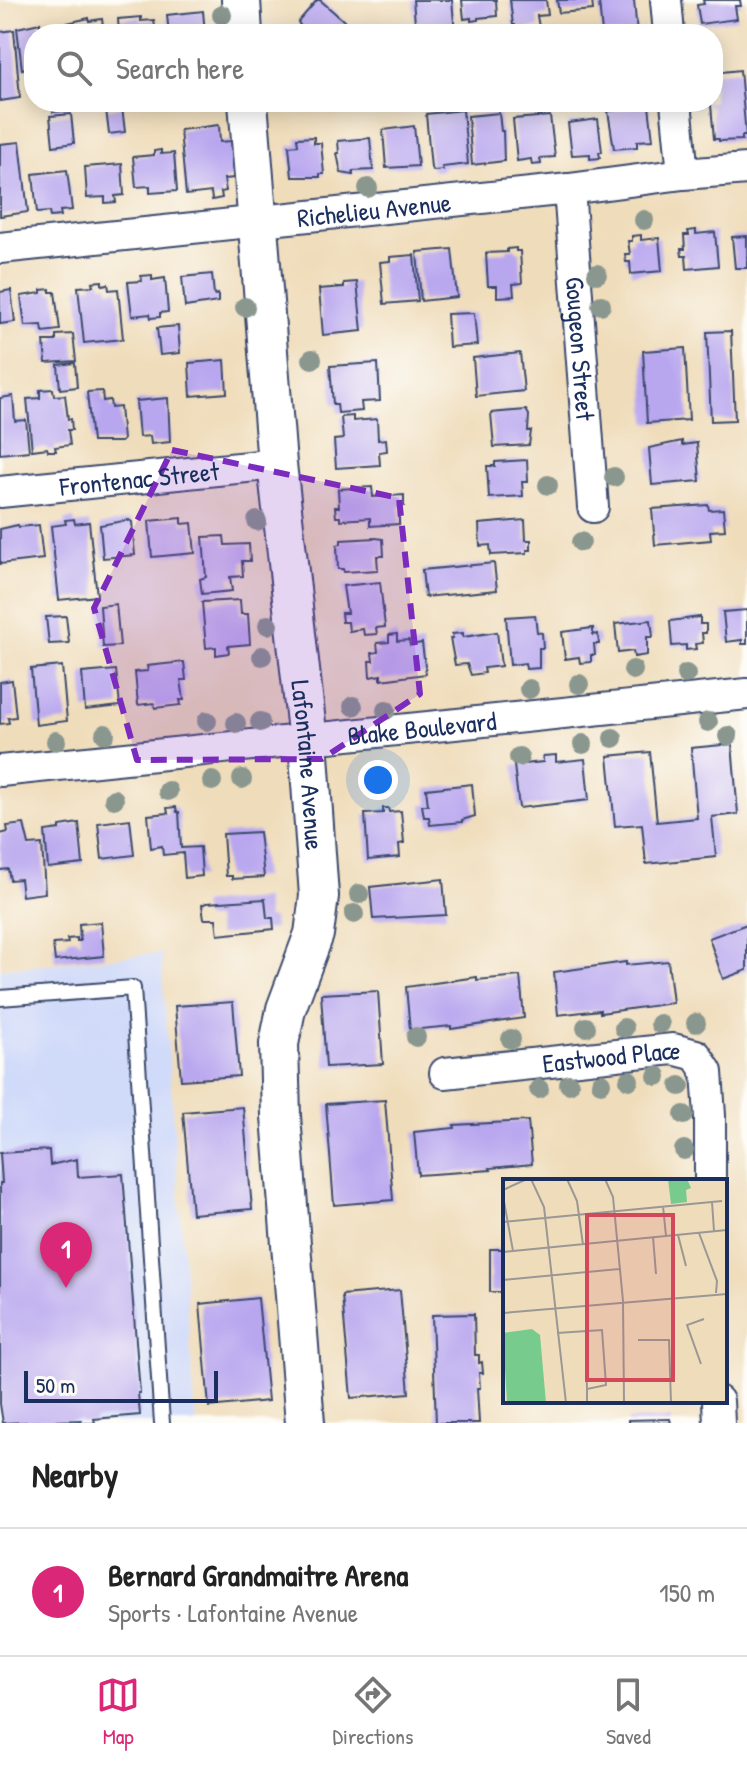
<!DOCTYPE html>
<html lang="en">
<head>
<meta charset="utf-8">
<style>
  body { margin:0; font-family:"Patrick Hand",sans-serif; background:#f6f6f6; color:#222 }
  .scale { position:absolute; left:24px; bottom:20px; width:194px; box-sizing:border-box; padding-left:8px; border:4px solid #1b2f5e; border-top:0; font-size:22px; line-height:28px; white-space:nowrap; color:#1b2f5e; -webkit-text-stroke:6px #fdfcf7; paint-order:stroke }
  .you { position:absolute; left:378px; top:780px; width:28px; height:28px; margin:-20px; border:6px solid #fff; border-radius:50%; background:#1a73e8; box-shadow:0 0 0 12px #1a73e833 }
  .badge { display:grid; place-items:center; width:52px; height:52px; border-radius:50%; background:#db2777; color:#fff; font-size:26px; font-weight:700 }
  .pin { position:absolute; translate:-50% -66px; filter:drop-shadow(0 2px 4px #0008) }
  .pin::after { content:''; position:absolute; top:42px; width:28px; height:24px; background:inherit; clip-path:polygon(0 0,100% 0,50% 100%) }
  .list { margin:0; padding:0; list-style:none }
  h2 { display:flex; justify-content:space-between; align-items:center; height:104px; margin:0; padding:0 32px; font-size:34px }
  h2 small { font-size:26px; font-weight:400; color:#767676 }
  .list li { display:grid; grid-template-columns:52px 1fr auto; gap:24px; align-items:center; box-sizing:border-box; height:128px; padding:0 32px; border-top:2px solid #e0e0e0 }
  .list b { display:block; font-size:30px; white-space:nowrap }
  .list p { margin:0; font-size:26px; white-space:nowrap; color:#767676 }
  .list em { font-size:26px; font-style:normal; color:#767676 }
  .icon { flex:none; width:44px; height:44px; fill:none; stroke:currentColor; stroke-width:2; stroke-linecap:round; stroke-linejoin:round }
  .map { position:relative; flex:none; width:747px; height:1423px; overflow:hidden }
  .search { position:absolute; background:#fff; box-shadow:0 4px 20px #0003; left:24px; right:24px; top:24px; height:88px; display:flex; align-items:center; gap:20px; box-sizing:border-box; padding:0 28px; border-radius:32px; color:#767676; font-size:30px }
  .sheet { height:232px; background:#fff }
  nav { display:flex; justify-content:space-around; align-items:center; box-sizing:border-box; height:112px; border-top:2px solid #e0e0e0; background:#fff; font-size:22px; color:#767676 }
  nav a { display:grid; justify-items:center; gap:4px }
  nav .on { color:#db2777 }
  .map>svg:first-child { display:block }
  .built { fill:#d0daf9 }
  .building { fill:#b8a6ef }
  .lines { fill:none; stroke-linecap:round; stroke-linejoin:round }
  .service-casing { stroke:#3b496c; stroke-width:18 }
  .minor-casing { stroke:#3b496c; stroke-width:34 }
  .tertiary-casing { stroke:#3b496c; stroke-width:42 }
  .service { stroke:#fff; stroke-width:14 }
  .minor { stroke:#fff; stroke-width:30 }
  .tertiary { stroke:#fff; stroke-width:38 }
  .tree { fill:#8a978f }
  .marked { fill:#7b2cbf; fill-opacity:0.2; stroke:#7b2cbf; stroke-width:6; stroke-dasharray:16 10; stroke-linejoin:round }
  .labels { text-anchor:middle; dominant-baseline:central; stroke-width:6; stroke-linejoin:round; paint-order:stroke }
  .street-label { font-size:26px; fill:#1b2f5e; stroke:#fdfcf7 }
  .inset-road { fill:none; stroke:#9a9795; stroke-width:2 }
  .view { fill:#d1495b; fill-opacity:0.15; stroke:#d1495b; stroke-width:4 }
  .inset-edge { fill:none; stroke:#1b2f5e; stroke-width:4 }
</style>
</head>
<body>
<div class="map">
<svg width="747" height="1423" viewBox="0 0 747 1423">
  <rect width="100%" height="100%" fill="#fdfcf7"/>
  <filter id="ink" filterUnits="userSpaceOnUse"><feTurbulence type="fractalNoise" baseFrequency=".0125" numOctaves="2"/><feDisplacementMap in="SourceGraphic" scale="16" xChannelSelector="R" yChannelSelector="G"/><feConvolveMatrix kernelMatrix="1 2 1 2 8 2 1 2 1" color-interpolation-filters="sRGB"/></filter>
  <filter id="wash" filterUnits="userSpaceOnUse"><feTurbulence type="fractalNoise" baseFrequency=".006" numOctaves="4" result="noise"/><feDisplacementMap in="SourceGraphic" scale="32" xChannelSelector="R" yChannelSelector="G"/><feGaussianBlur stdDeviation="1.8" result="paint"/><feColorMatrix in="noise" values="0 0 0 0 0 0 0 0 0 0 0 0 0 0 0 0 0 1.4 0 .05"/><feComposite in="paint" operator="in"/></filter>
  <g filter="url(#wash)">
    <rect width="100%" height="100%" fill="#efdcba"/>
    <path class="built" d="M161,953L196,1423H0V969Z"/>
    <g id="blocks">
      <path class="building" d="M317,0H320L359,34H292L300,25L298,22Z
        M413,0H452L455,34H416Z
        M462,0H496L497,16L478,18V20L471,21V18L464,19Z
        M510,0H546L548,15L537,16L539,27L516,30L515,25H513Z
        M557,0H592L593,10L559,13Z
        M611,0H634L637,34L602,33L599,2Z
        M703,0H740L741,6H735L737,19L700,24L697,5L704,4Z
        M203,11L205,34H169L167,15Z
        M141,17V21L154,20L156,34H119L118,19Z
        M89,18V21L102,19L104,34H69L67,23Z
        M40,23V26L52,24L53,34H34V67L22,69L17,28Z
        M14,30L20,98L0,101V32Z
        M740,70L746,136H742V140L719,141V139H714L711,105L707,106L706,102H713V73Z
        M51,102H70V110L53,112Z
        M632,102H646V106H649L653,140L637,141V147L614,149L608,111L632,108Z
        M122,107L125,132L109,134L106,109Z
        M463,110L468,164L442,167L443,170L434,171L431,168L426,114Z
        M499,113L501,131H503L504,161L472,165L468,116Z
        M71,114L74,143L53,146L50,116Z
        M550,116L555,157L540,158L541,164L532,165L531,159L517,161L513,119Z
        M598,119L602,152H599L600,158L590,159V154L572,155L568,123Z
        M219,125L220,142L231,141L235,178L224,179L226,191L221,192L222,198L212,200L211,192L186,195L180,130Z
        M414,126L418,166L386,168L383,130Z
        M314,137V143H321L324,174H320V177H292L289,146L298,145L297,138Z
        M370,138L373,170L353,171V175L341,173L337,153H339L338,141Z
        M20,142L28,212L0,216V144Z
        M161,150V154L174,153L177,191L150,193V186L136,187L133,157L154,155V151Z
        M122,164L124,195L115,196L116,202L105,203V197L87,198L85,167Z
        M67,170L72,210L60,211L61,216L50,217L49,212L37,213L33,174Z
        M696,230V234L715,232L718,266L687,269L686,256H682L681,249H685L684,235H689L688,231Z
        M641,235V240L659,238L662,271L631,274L630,262H626L625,254H630L628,241H632V236Z
        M747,236V268H735L732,237Z
        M516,248V251H520L522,283L513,284L514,296L497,297V286H488L486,253L507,252V249Z
        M452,249L457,297L421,301L417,252Z
        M414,255L418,301L384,304L380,262L390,261V257Z
        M212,274L214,295L218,294V302L185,307L182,277Z
        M152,275V280L165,278L168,312L160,313V317L151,318L150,314L132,316L128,282L142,281L141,276Z
        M102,281V285L108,284L109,290L118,289L123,339L84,343L78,287L93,286L92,282Z
        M357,282L362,331L323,335L319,289L344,287V283Z
        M50,289V292H55L60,330L43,332L42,325L25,326L21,296L41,293V290Z
        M11,290L15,322L0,324V292Z
        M474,313L477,345L449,347L447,314Z
        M178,326L180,353L160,355L157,328Z
        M731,331L735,420L711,421L707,332Z
        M73,334L76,361L46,363L44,341H56V335Z
        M685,348L689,420L647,423L643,351Z
        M520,353L524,391L476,396L473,358Z
        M225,360L227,393L191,396L189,363Z
        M75,363L77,387L60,389L58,365Z
        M378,363L380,401L361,402L362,411L338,413L337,404H333L330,366Z
        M53,389L54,396L65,395L68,419H71L72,430H68L70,445L55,447L56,451H48L47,448L32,450L27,399L40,398V390Z
        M102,391L103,401L110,400L111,408L120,407L123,440L121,442H92L87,392Z
        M13,396L15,421L26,420L29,451L0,454V398Z
        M168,398L170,442L151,444L150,436L139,437L136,401Z
        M526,410L529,415L528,431H531L529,445L494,447L491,413Z
        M353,416V421L377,419L378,440L386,439L387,451L379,452L380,465L336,468L334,440L343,439L341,417Z
        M682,441V445L697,443L700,481L652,485L649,448Z
        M527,460L528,482H522L523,496L489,498L487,466H495V462Z
        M372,487L373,497L404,495V506H399V524L370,526V518L340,520V517H336L335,507H339L338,489Z
        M708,505L709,510L723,509L725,530L710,531L711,540L655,545L652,509Z
        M182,518V524L192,523L195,553L152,557L149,521Z
        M74,519L75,524L89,522L97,596L59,600L51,526L66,524L65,520Z
        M129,520L132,522L135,555L103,558L100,525Z
        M525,520L526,540H531V550H527V553L491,555L490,545L480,546L479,524Z
        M18,525L19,527L39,525L43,559L0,564V529Z
        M224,536L225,545L249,544L250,561H242L243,576L230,577L232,591L202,594L200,579L206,577L203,537Z
        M376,538L383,539L384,556H377L378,570L344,572L343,569H338L337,545L341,544V540Z
        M494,563L497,590L425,597L422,570Z
        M380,582L385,627L376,628L377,634L364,635L363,629L349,631L348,622H342L341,613H347L343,586Z
        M240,600L241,614H248L250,644L228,646L229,653L216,655V647L206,648L202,602Z
        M116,604L120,646L103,647L100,606Z
        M747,610V644H742V640L726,642L723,612Z
        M535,615L537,632L542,633L543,648H539V668L526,669L525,663L510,665L506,617Z
        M66,616L69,643L49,644L46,617Z
        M700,617V624H706V633H702L703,643L695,644L696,649L686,650V645L672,646L670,621Z
        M651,620L653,637H647V655L634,657L633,651L618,653L615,624Z
        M593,628V635L598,634L599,644H594L595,655H591V662L580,663L579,657L565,659L562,632Z
        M497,632L501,666L484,668L485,673L471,675L467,664L455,665L450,638H453L452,634L463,633V637Z
        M397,634V641L409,640L410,645L422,643L426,674L381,680V675L370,677L369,661H373L372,653L378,652L377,643L389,642V635Z
        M184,662L186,680H181L184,700H180L181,705L155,708L154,703L138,705L135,672L148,671L147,666Z
        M62,666L67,721L36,725L31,669Z
        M116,670L120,706L85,710L82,673Z
        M12,680L16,717L8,718L9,723L0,724V682Z
        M732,744L738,814L712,817L716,857L646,864L642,824L615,826L608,756L650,752L657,822L697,818L691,748Z
        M556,755V762L585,759L589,800L519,808L514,765L543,762V756Z
        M472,784L475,816L462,820V822L430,825L429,817H424L422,805H428L426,789Z
        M176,807L177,812H179L181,848L200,847L202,876L185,878L183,853L163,855L162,846L151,848L148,815L168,813L167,808Z
        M383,808H388L389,812L401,811L404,843L399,844L400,857L368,860L365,814L383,813Z
        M130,819L134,855L102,859L98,823Z
        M79,823L83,864L48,868L45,831L60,829V826Z
        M24,824L29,845L42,844L45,893L22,896L20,879L10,880L8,869L0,870V834L8,832L7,826Z
        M259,832L264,877L232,879V876H226L223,834Z
        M443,879L446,915L373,919L370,887Z
        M265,899L267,918H273L274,929L218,935L216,919H204L202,905L206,903Z
        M101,922L104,956L55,961L53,944L68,943L67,939L77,938V941H80L79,924Z
        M747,924V970L723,979L709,938Z
        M668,961L673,1003L600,1013V1010L558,1015L554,972L626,962V965Z
        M520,976L524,1018L451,1029V1026L410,1030L406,987L477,977V980Z
        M378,991L383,1064L326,1067L321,994Z
        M233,1002L239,1076L181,1080L175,1006Z
        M385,1100L393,1200L334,1205L326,1104Z
        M243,1107L252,1209L192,1214L183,1112Z
        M528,1121L532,1164L490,1168L491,1170L418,1175L414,1132L455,1128L454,1125Z
        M49,1150L50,1165L77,1159L78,1177L123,1174L140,1393H138L140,1415L94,1419L95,1423H81V1420L3,1423L0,1404V1183H2L0,1153Z
        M490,1249H505V1292H490Z
        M400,1290L409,1393L351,1398L342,1295Z
        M258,1298L268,1401L209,1407L200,1304Z
        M474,1314L475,1355H479V1363L482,1362L483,1373H479L480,1388H477L479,1423H436L432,1315Z
        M670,1419L671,1423H628V1420Z"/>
    </g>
  </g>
  <g filter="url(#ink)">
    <use href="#blocks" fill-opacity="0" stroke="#3b496c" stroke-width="2"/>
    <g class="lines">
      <defs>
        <path id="service" d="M0,998L133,988L162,1423"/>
        <g id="minor">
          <path d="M666,0L669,34"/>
          <path d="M676,102L683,174"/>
          <path id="s1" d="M569,189L593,507"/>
          <path id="s2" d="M0,248L569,189L683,174L747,169"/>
          <path id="s3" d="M0,492L277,464"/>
          <path id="s4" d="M0,771L747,694"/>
          <path id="s5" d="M445,1073L673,1049L696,1055L707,1072L710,1116V1181"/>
          <path d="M718,1401L719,1423"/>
        </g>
        <g id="tertiary">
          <path d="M241,0L243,34"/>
          <path id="s6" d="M248,102L277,464L308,741L319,896L314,934L286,1009L279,1044L281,1116L305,1423"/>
        </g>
      </defs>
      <use href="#service" class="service-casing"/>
      <use href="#minor" class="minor-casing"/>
      <use href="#tertiary" class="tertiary-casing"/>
      <use href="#service" class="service"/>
      <use href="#minor" class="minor"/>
      <use href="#tertiary" class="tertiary"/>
    </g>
    <g class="tree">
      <circle cx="222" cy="15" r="10"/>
      <circle cx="368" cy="188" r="10"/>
      <circle cx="644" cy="220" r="10"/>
      <circle cx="597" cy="274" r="10"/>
      <circle cx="601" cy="305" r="10"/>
      <circle cx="245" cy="307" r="10"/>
      <circle cx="312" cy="359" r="10"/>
      <circle cx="614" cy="477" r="10"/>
      <circle cx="548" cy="485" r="10"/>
      <circle cx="257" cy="521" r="10"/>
      <circle cx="581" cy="542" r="10"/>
      <circle cx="268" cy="625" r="10"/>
      <circle cx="262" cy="656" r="10"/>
      <circle cx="633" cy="670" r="10"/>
      <circle cx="686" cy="674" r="10"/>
      <circle cx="579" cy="684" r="10"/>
      <circle cx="529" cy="689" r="10"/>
      <circle cx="353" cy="706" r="10"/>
      <circle cx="386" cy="710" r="10"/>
      <circle cx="207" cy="721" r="10"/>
      <circle cx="260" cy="722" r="10"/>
      <circle cx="708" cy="722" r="10"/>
      <circle cx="236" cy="723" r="10"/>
      <circle cx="105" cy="734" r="10"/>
      <circle cx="728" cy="736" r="10"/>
      <circle cx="613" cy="738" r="10"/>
      <circle cx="56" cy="741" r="10"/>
      <circle cx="583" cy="744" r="10"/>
      <circle cx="519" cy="757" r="10"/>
      <circle cx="242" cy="779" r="10"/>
      <circle cx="212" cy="781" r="10"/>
      <circle cx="168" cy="791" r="10"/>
      <circle cx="114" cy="799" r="10"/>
      <circle cx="359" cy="894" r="10"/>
      <circle cx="354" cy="914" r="10"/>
      <circle cx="696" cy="1023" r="10"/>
      <circle cx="660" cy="1024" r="10"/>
      <circle cx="586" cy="1027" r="10"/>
      <circle cx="624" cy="1028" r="10"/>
      <circle cx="416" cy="1037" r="10"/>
      <circle cx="511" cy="1039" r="10"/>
      <circle cx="657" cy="1076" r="10"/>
      <circle cx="629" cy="1080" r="10"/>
      <circle cx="601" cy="1083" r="10"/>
      <circle cx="569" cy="1084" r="10"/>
      <circle cx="680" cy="1086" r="10"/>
      <circle cx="539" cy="1089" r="10"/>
      <circle cx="684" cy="1115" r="10"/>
      <circle cx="684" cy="1150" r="10"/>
    </g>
  </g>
  <path class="marked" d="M172,450L399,498L420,694L322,759L137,760L94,608Z"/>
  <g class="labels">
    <g class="street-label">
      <text stroke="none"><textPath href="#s2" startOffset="376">Richelieu Avenue</textPath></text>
      <text stroke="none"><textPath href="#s1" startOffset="160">Gougeon Street</textPath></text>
      <text stroke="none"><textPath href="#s3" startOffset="140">Frontenac Street</textPath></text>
      <text stroke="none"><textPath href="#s4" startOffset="424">Blake Boulevard</textPath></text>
      <text stroke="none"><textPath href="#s6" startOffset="666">Lafontaine Avenue</textPath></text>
      <text stroke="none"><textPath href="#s5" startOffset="168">Eastwood Place</textPath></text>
    </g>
  </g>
  <g transform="translate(503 1179)">
    <rect width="224" height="224" fill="#efdcba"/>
    <path d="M165,0H184L188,9L183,11L184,23L168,25ZM29,150L37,156L43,224H4L0,154Z" fill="#77cb8d"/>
    <path class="inset-road" d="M28,0L41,28L63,224M64,0L74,22L80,66M102,0L110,18L120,122L121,224M0,11L24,0M0,17L10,72M209,23L211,52M160,27L163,57M0,43L219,22M196,54L214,102L213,114M175,56L183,87M150,58L153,95M0,73L224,51M0,101L116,90M0,134L224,115M54,154L99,151L103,206L84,210V224M135,161H166L168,224M83,168L84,210M198,185L184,146L201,140"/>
    <path class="view" d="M84,36H170V201H84Z"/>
    <rect width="224" height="224" class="inset-edge"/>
  </g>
</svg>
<div class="scale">50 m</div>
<div class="you"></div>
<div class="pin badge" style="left:66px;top:1288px">1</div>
<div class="search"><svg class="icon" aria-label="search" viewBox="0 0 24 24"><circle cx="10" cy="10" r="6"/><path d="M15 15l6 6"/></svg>Search here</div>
</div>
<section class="sheet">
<h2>Nearby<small></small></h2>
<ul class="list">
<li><span class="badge">1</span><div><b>Bernard Grandmaitre Arena</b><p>Sports · Lafontaine Avenue</p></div><em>150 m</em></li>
</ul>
</section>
<nav>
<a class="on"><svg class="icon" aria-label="map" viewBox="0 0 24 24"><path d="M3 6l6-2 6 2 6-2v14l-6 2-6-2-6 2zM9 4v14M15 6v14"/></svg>Map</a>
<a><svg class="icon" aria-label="directions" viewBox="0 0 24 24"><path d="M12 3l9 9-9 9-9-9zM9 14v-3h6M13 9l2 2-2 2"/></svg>Directions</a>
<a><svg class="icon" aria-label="saved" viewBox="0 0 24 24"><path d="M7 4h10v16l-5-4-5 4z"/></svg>Saved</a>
</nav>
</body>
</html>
